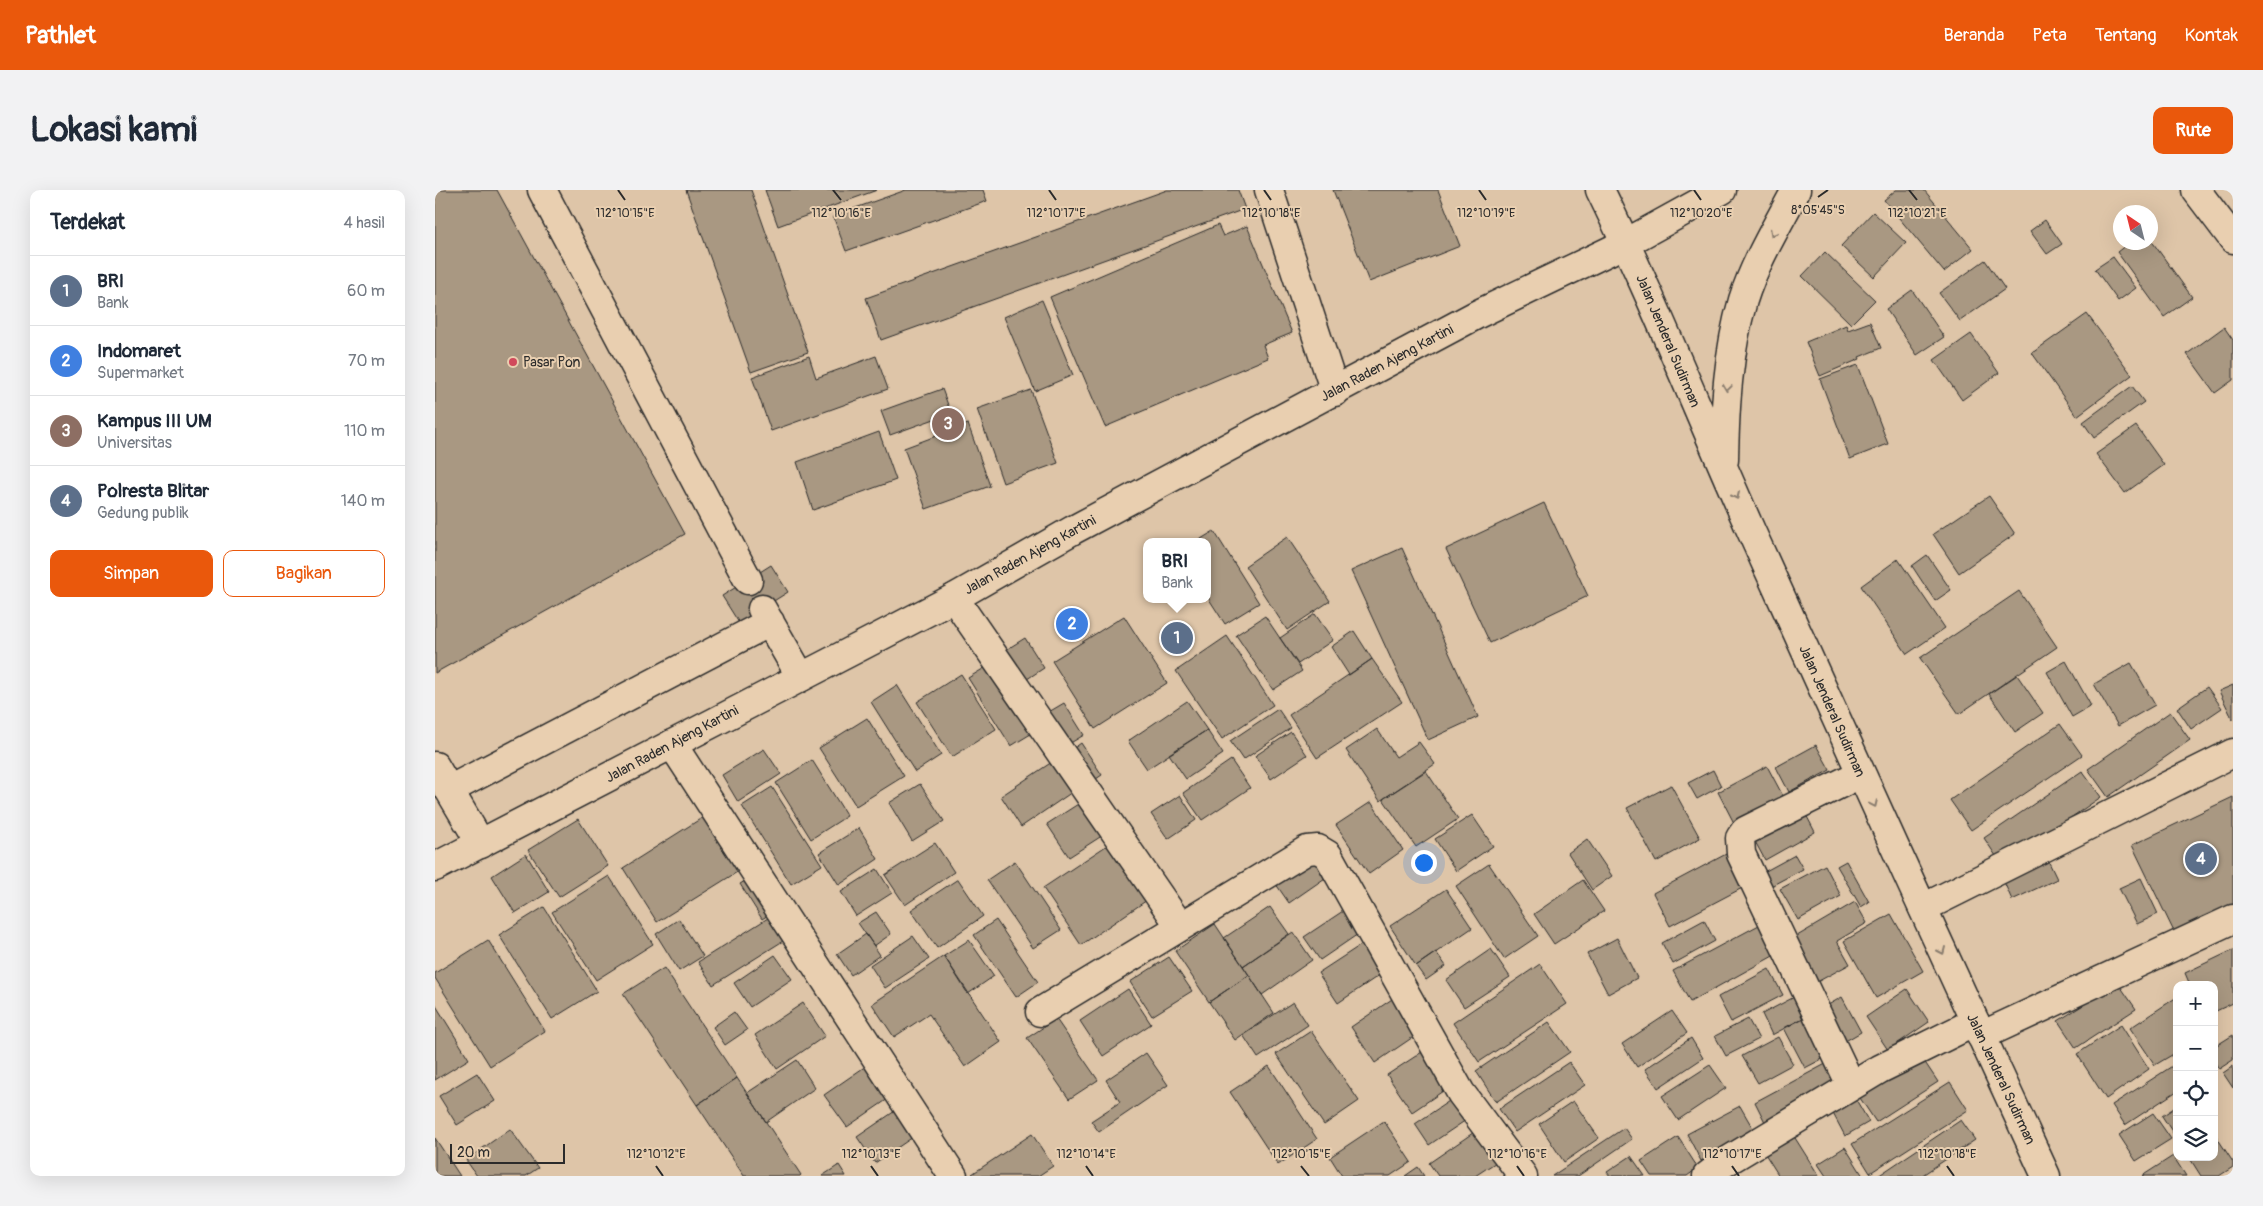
<!DOCTYPE html>
<html lang="id">
<head>
<meta charset="utf-8">
<style>
  body { margin:0; font-family:Pangolin,sans-serif; background:#f2f2f3; color:#1f2937 }
  .controls { position:absolute; right:15px; bottom:15px; display:grid; overflow:hidden; border-radius:10px; box-shadow:0 5px 20px #0002 }
  .controls button { width:45px; height:45px; display:grid; place-items:center; padding:0; border:0; border-bottom:1px solid #e0e1e3; background:#fff; color:#1f2937; font:25px sans-serif }
  .compass { position:absolute; left:1678px; top:15px; width:45px; height:45px; border-radius:50%; background:#fff; box-shadow:0 5px 20px #0002; rotate:325deg }
  .scale { position:absolute; left:15px; bottom:12px; width:115px; box-sizing:border-box; padding-left:5px; border:2px solid #2b2b2b; border-top:0; font-size:14px; line-height:18px; white-space:nowrap; color:#2b2b2b; -webkit-text-stroke:4px #e9cfb0; paint-order:stroke }
  .you { position:absolute; left:988px; top:672px; width:18px; height:18px; margin:-12px; border:4px solid #fff; border-radius:50%; background:#1a73e8; box-shadow:0 0 0 8px #1a73e833 }
  .badge { display:grid; place-items:center; width:32px; height:32px; border-radius:50%; background:#ea580c; color:#fff; font-size:16px; font-weight:700 }
  .pin { position:absolute; translate:-50% -50%; border:2px solid #fff; box-shadow:0 1px 5px #0006 }
  .popup { position:absolute; left:708px; top:348px; width:68px; height:65px; box-sizing:border-box; display:grid; place-content:center; border-radius:10px; background:#fff; filter:drop-shadow(0 1px 4px #0005); font-size:16px; white-space:nowrap; color:#747a83 }
  .popup b { font-size:19px; color:#1f2937 }
  .popup::after { content:''; position:absolute; left:50%; top:100%; margin-left:-10px; border:10px solid transparent; border-top-color:#fff }
  .list { margin:0; padding:0; list-style:none }
  h2 { display:flex; justify-content:space-between; align-items:center; height:65px; margin:0; padding:0 20px; font-size:21px }
  h2 small { font-size:16px; font-weight:400; color:#747a83 }
  .list li { display:grid; grid-template-columns:32px 1fr auto; gap:15px; align-items:center; box-sizing:border-box; height:70px; padding:0 20px; border-top:1px solid #e0e1e3 }
  .list b { display:block; font-size:19px; white-space:nowrap }
  .list p { margin:0; font-size:16px; white-space:nowrap; color:#747a83 }
  .list em { font-size:16px; font-style:normal; color:#747a83 }
  .actions { display:flex; gap:10px; padding:15px 20px }
  .actions a { flex:1; padding:11px 0; border:1px solid #ea580c; border-radius:10px; text-align:center; font-size:18px; color:#ea580c }
  .actions .main { background:#ea580c; color:#fff }
  .icon { flex:none; width:28px; height:28px; fill:none; stroke:currentColor; stroke-width:2; stroke-linecap:round; stroke-linejoin:round }
  .map { position:relative; flex:none; width:1798px; height:986px; overflow:hidden; border-radius:10px }
  header { display:flex; align-items:center; gap:30px; box-sizing:border-box; height:70px; padding:0 25px; background:#ea580c; color:#fff }
  header strong { font-size:24px }
  nav { display:flex; gap:28px; margin-inline-start:auto; font-size:18px }
  .intro { display:flex; align-items:center; justify-content:space-between; box-sizing:border-box; height:120px; padding:0 30px }
  h1 { margin:0; font-size:35px }
  .button { padding:12px 22px; border-radius:10px; background:#ea580c; color:#fff; font-size:18px; font-weight:700 }
  main { display:flex; gap:30px; padding:0 30px }
  aside { flex:1; background:#fff; border-radius:10px; box-shadow:0 5px 20px #0002 }
  .map>svg:first-child { display:block }
  .building { fill:#a99882; stroke:#2b2b2b }
  .lines { fill:none; stroke-linecap:round; stroke-linejoin:round }
  .minor-casing { stroke:#2b2b2b; stroke-width:31 }
  .major-casing { stroke:#2b2b2b; stroke-width:31 }
  .minor { stroke:#e9cfb0; stroke-width:28 }
  .major { stroke:#e9cfb0; stroke-width:28 }
  .oneway { stroke:#8a7d6e }
  .ticks { fill:none; stroke:#2b2b2b; stroke-width:2 }
  .poi-dot { fill:#d1495b; stroke:#e9cfb0; stroke-width:2 }
  .labels { text-anchor:middle; dominant-baseline:central; stroke-width:4; stroke-linejoin:round; paint-order:stroke }
  .street-label { font-size:14px; fill:#2b2b2b; stroke:#e9cfb0 }
  .poi-label { font-size:14px; fill:#2b2b2b; stroke:#e9cfb0; text-anchor:start }
  .ticks-label { font-size:12px; text-anchor:middle; fill:#2b2b2b; stroke:#e9cfb0; stroke-width:4; stroke-linejoin:round; paint-order:stroke }
</style>
</head>
<body>
<header>
<strong>Pathlet</strong>
<nav><a>Beranda</a><a>Peta</a><a>Tentang</a><a>Kontak</a></nav>
</header>
<div class="intro"><h1>Lokasi kami</h1><a class="button">Rute</a></div>
<main>
<aside>
<h2>Terdekat<small>4 hasil</small></h2>
<ul class="list">
<li><span class="badge" style="background:#5c6f8a">1</span><div><b>BRI</b><p>Bank</p></div><em>60 m</em></li>
<li><span class="badge" style="background:#3f7fe0">2</span><div><b>Indomaret</b><p>Supermarket</p></div><em>70 m</em></li>
<li><span class="badge" style="background:#8d6e63">3</span><div><b>Kampus III UM</b><p>Universitas</p></div><em>110 m</em></li>
<li><span class="badge" style="background:#5c6f8a">4</span><div><b>Polresta Blitar</b><p>Gedung publik</p></div><em>140 m</em></li>
</ul>
<div class="actions"><a class="main">Simpan</a><a>Bagikan</a></div>
</aside>
<div class="map">
<svg width="1798" height="986" viewBox="0 0 1798 986">
  <rect width="100%" height="100%" fill="#dec5a8"/>
  <filter id="ink" filterUnits="userSpaceOnUse"><feTurbulence type="fractalNoise" baseFrequency=".02" numOctaves="2"/><feDisplacementMap in="SourceGraphic" scale="10" xChannelSelector="R" yChannelSelector="G"/><feConvolveMatrix kernelMatrix="1 2 1 2 8 2 1 2 1" color-interpolation-filters="sRGB"/></filter>
  <g filter="url(#ink)">
    <path class="building" d="M0,0H62L250,344L0,483Z
      M251,0H316L373,162L316,182Z
      M330,0H442L343,36Z
      M471,0H548L552,11L411,61L398,26Z
      M732,0H803L810,19L446,150L431,108Z
      M898,0H1003L1025,56L934,92Z
      M1461,0H1489L1538,59L1509,82L1449,10Z
      M1438,22L1471,53L1439,87L1406,56Z
      M1610,30L1627,54L1612,64L1595,41Z
      M783,35L788,46L812,36L857,143L828,155L833,168L670,237L615,107Z
      M1716,50L1757,107L1729,127L1682,62L1695,52H1716Z
      M1390,62L1440,110L1416,134L1367,86Z
      M1678,67L1701,98L1683,111L1660,79Z
      M1550,70L1570,99L1525,131L1504,103Z
      M1477,100L1509,147L1482,165L1451,119Z
      M607,110L638,185L600,201L569,127Z
      M1652,124L1697,185L1642,226L1597,163Z
      M1435,132L1446,158L1424,167L1425,169L1385,186L1371,152L1411,135L1413,140Z
      M1789,137L1798,150V190L1780,203L1752,164Z
      M1536,144L1564,183L1527,210L1499,170Z
      M374,166L381,188L441,166L453,199L336,241L317,187Z
      M1423,175L1453,254L1415,269L1385,189Z
      M1697,196L1709,212L1659,248L1648,232Z
      M507,199L516,223L455,245L446,221Z
      M596,200L623,273L568,293L542,219Z
      M533,234L555,296L491,319L469,258Z
      M1701,236L1729,275L1690,303L1661,264Z
      M444,242L461,290L378,320L362,272Z
      M1554,306L1580,344L1524,383L1498,344Z
      M1109,313L1153,406L1055,453L1011,359Z
      M779,341L824,413L790,434L772,406V352H761Z
      M852,347L895,411L852,440L810,376Z
      M967,358L1043,527L993,550L916,381Z
      M1492,365L1516,400L1500,411L1477,376Z
      M1463,369L1510,438L1472,464L1426,396Z
      M336,375L353,402L304,433L287,406Z
      M1584,401L1622,457L1524,524L1485,468Z
      M880,424L898,450L863,474L845,448Z
      M689,426L732,493L660,539L617,471Z
      M830,426L867,481L838,500L801,445Z
      M919,441L937,469L914,485L896,457Z
      M792,446L838,515L787,549L741,481Z
      M590,448L609,478L586,493L566,463Z
      M937,469L967,512L882,568L854,525Z
      M561,471L604,539L576,556L533,488Z
      M1631,471L1656,516L1637,527L1612,482Z
      M1696,473L1720,515L1683,536L1659,494Z
      M526,484L561,539L517,567L482,512Z
      M1582,485L1608,523L1580,542L1554,504Z
      M462,495L506,565L480,582L436,512Z
      M1798,495V530L1784,501Z
      M1772,497L1787,518L1756,539L1742,518Z
      M752,511L772,540L712,579L693,551Z
      M629,513L649,545L627,558L607,526Z
      M843,519L856,538L808,570L795,551Z
      M1735,522L1755,550L1673,607L1653,579Z
      M432,528L469,586L421,616L384,558Z
      M1625,534L1647,565L1536,640L1515,610Z
      M942,539L961,567L984,552L1000,574L945,611L911,560Z
      M772,540L788,564L751,589L734,564Z
      M856,542L872,565L836,589L820,566Z
      M646,553L667,585L652,595L631,564Z
      M1381,555L1395,580L1354,602L1341,577Z
      M329,559L346,584L303,612L287,585Z
      M626,566L646,596L586,637L566,606Z
      M377,570L412,626L376,649L341,593Z
      M796,570L815,598L767,630L748,603Z
      M1332,576L1348,606L1299,633L1283,602Z
      M1278,580L1286,596L1262,609L1253,593Z
      M991,581L1023,629L981,657L948,609Z
      M1647,581L1666,607L1567,675L1549,648Z
      M485,594L509,631L477,651L454,613Z
      M1236,595L1265,648L1221,672L1192,618Z
      M337,597L387,675L356,694L307,616Z
      M745,605L761,630L733,649L716,624Z
      M654,607L676,640L634,667L612,634Z
      M1798,607V722L1742,748L1697,655Z
      M936,612L968,660L934,684L901,635Z
      M1367,617L1380,642L1330,670L1316,644Z
      M273,624L307,679L222,732L188,678Z
      M1037,625L1058,656L1021,681L1000,649Z
      M143,629L173,676L124,707L93,660Z
      M424,638L443,669L404,695L384,663Z
      M1152,649L1177,686L1157,700L1133,663Z
      M680,650L718,706L646,755L608,698Z
      M500,653L519,682L470,715L450,685Z
      M876,661L893,686L854,713L836,687Z
      M1609,662L1622,689L1577,710L1565,683Z
      M1293,663L1311,696L1235,736L1218,703Z
      M91,664L114,702L80,723L57,686Z
      M1360,665L1368,679L1334,697L1327,683Z
      M580,671L626,740L598,758L552,690Z
      M1411,671L1434,712L1426,717L1402,676Z
      M1054,674L1103,746L1069,769L1021,696Z
      M1390,675L1406,706L1363,730L1345,699Z
      M442,679L457,703L421,726L406,702Z
      M320,685L341,720L327,729L305,694Z
      M174,686L218,754L161,790L117,722Z
      M1706,688L1723,724L1702,734L1684,698Z
      M523,689L548,726L502,758L476,720Z
      M1148,690L1169,721L1119,754L1099,724Z
      M1011,699L1037,738L981,776L955,736Z
      M1420,712L1432,733L1402,751L1415,774L1382,792L1357,749Z
      M109,717L162,801L117,829L64,745Z
      M835,717L854,744L808,776L789,748Z
      M914,717L929,740L885,770L869,747Z
      M441,722L456,744L439,756L423,733Z
      M1456,724L1488,781L1441,808L1409,751Z
      M333,728L348,751L278,795L263,772Z
      M244,729L268,766L244,781L221,744Z
      M561,730L603,792L581,807L539,745Z
      M1269,730L1280,751L1238,774L1227,753Z
      M780,734L814,785L774,812L740,761Z
      M1324,735L1340,765L1255,812L1238,781Z
      M858,742L877,770L827,805L808,776Z
      M431,744L445,765L416,785L402,764Z
      M478,746L494,769L450,798L435,775Z
      M1182,748L1202,788L1173,804L1152,764Z
      M53,750L110,841L55,876L0,788V783Z
      M534,750L559,786L533,804L509,766Z
      M932,751L952,780L903,813L883,783Z
      M1056,759L1075,787L1029,817L1011,790Z
      M1798,760V813L1779,822V795H1755L1750,783Z
      M1001,762L1011,776L991,790L981,776Z
      M340,765L357,789L315,817L299,793Z
      M509,766L566,852L530,877L494,824L459,847L437,814Z
      M734,767L757,801L717,826L695,792Z
      M1105,774L1132,814L1044,872L1018,833Z
      M229,778L302,888L262,915L188,804Z
      M1334,779L1348,805L1296,832L1283,807Z
      M814,785L839,823L800,850L774,812Z
      M1683,793L1701,819L1641,858L1623,831Z
      M693,799L716,834L668,866L645,831Z
      M1472,799L1494,832L1453,860L1431,827Z
      M1365,804L1376,824L1337,845L1327,824Z
      M963,805L987,841L940,873L916,837Z
      M1407,807L1426,842L1407,853L1388,818Z
      M1742,807V862L1720,875L1695,838Z
      M858,812L873,835L823,868L808,845Z
      M368,813L390,846L342,879L320,845Z
      M0,814L34,869L0,890Z
      M1237,821L1252,843L1202,877L1187,854Z
      M299,822L312,840L290,855L278,837Z
      M1368,828L1389,868L1370,878L1349,838Z
      M621,829L663,890L634,909L592,848Z
      M1313,829L1324,849L1291,866L1280,846Z
      M1114,832L1135,862L1061,912L1041,881Z
      M1686,835L1714,879L1671,909L1642,864Z
      M876,841L924,911L889,935L841,864Z
      M1798,845V870L1784,879L1779,871V857Z
      M1343,847L1358,874L1323,893L1307,866Z
      M1256,848L1268,868L1223,898L1210,879Z
      M990,860L1014,897L977,922L952,885Z
      M711,863L733,895L664,942L656,931L685,912L671,890Z
      M1485,865L1503,892L1441,932L1423,905Z
      M362,870L380,898L331,932L312,903Z
      M1398,870L1409,890L1330,932L1320,912Z
      M1134,872L1150,895L1080,942L1064,919Z
      M1742,873V901L1690,935L1677,915Z
      M1275,875L1291,898L1243,930L1227,906Z
      M431,876L453,909L412,937L389,905Z
      M834,876L882,949L843,975L795,902Z
      M1798,876V898L1788,883Z
      M42,883L60,911L22,935L4,906Z
      M302,888L366,985L365,986H309L262,915Z
      M1515,892L1533,920L1435,983L1417,954Z
      M1416,901L1434,932L1410,946L1393,914Z
      M1023,905L1037,926L994,955L980,934Z
      M1138,911L1164,948L1129,972L1104,934Z
      M1305,916L1320,942L1266,971L1252,944Z
      M1742,916V949L1727,926Z
      M460,921L478,947L440,973L422,947Z
      M1718,923L1736,949L1701,971L1684,945Z
      M1526,930L1540,950L1486,986H1443Z
      M949,931L976,972L955,986H907L895,967Z
      M1048,936L1069,967L1040,986H1003L994,973Z
      M1189,938L1197,949L1143,986H1117Z
      M75,939L103,978L91,986H42L31,970Z
      M1355,940L1384,986H1344L1327,959Z
      M1779,943L1798,972V977L1784,986H1766L1754,967H1779Z
      M597,944L618,976L603,986H539L537,984Z
      M1243,947L1263,978L1252,986H1216L1206,971Z
      M0,948L25,986H0Z
      M1410,957L1428,986H1391L1383,974Z
      M1196,966L1210,986H1175L1172,982Z
      M1738,966L1751,986H1707Z
      M404,975L411,986H387Z
      M983,977L989,986H970Z"/>
    <g class="lines">
      <defs>
        <path id="minor" d="M107,0L313,390
          M834,0L900,202
          M1761,0L1798,49
          M519,408L745,736
          M327,419L366,487
          M237,554L518,986
          M0,576L46,654
          M14,600L335,432
          M1488,718L1798,563
          M605,822L872,660L883,659L893,665L1026,903L1088,986
          M1546,846L1798,729
          M1416,895L1306,664L1305,648L1310,641L1425,584
          M1272,986L1289,973L1445,879L1540,832"/>
        <path id="major" d="M1165,0C1220,112 1266,229 1317,343C1414,558 1512,772 1611,986
          M1289,270C1290,216 1293,162 1308,110C1320,72 1342,36 1361,0
          M0,677L519,408L638,340L1043,124L1191,53L1287,0"/>
      </defs>
      <use href="#minor" class="minor-casing"/>
      <use href="#major" class="major-casing"/>
      <use href="#minor" class="minor"/>
      <use href="#major" class="major"/>
    </g>
    <defs><path id="oneway-chevron" d="M-2-3.5L2.5 0L-2 3.5" fill="none" stroke-width="1.6" stroke-linecap="round" stroke-linejoin="round" transform="scale(1.25)"/></defs>
    <g class="oneway">
      <use href="#oneway-chevron" transform="translate(1338 43) rotate(118)"/>
      <use href="#oneway-chevron" transform="translate(1292 198) rotate(98)"/>
      <use href="#oneway-chevron" transform="translate(1301 306) rotate(66)"/>
      <use href="#oneway-chevron" transform="translate(1439 614) rotate(65)"/>
      <use href="#oneway-chevron" transform="translate(1507 761) rotate(66)"/>
    </g>
  </g>
  <path class="ticks" d="M183,0L190,10M398,0L406,10M614,0L621,10M829,0L836,10M1044,0L1051,10M1259,0L1266,10M1474,0L1482,10M1383,7L1393,0M221,976L228,986M436,976L443,986M651,976L658,986M866,976L874,986M1082,976L1089,986M1297,976L1304,986M1512,976L1519,986"/>
  <circle class="poi-dot" cx="78" cy="172" r="5"/>
  <g class="labels">
    <g class="street-label">
      <text transform="translate(1233 151) rotate(67)">Jalan Jenderal Sudirman</text>
      <text transform="translate(952 173) rotate(-28)">Jalan Raden Ajeng Kartini</text>
      <text transform="translate(595 365) rotate(-29)">Jalan Raden Ajeng Kartini</text>
      <text transform="translate(1397 521) rotate(66)">Jalan Jenderal Sudirman</text>
      <text transform="translate(237 554) rotate(-28)">Jalan Raden Ajeng Kartini</text>
      <text transform="translate(1566 889) rotate(65)">Jalan Jenderal Sudirman</text>
    </g>
    <g class="poi-label">
      <text x="88" y="172">Pasar Pon</text>
    </g>
  </g>
  <g class="ticks-label">
    <text x="1383" y="24">8°05'45"S</text>
    <text x="621" y="27">112°10'17"E</text>
    <text x="1051" y="27">112°10'19"E</text>
    <text x="1266" y="27">112°10'20"E</text>
    <text x="190" y="27">112°10'15"E</text>
    <text x="406" y="27">112°10'16"E</text>
    <text x="836" y="27">112°10'18"E</text>
    <text x="1482" y="27">112°10'21"E</text>
    <text x="221" y="968">112°10'12"E</text>
    <text x="436" y="968">112°10'13"E</text>
    <text x="651" y="968">112°10'14"E</text>
    <text x="866" y="968">112°10'15"E</text>
    <text x="1082" y="968">112°10'16"E</text>
    <text x="1297" y="968">112°10'17"E</text>
    <text x="1512" y="968">112°10'18"E</text>
  </g>
</svg>
<div class="controls">
<button>+</button>
<button>−</button>
<button><svg class="icon" aria-label="locate" viewBox="0 0 24 24"><circle cx="12" cy="12" r="6"/><path d="M12 2v4M12 18v4M2 12h4M18 12h4"/></svg></button>
<button><svg class="icon" aria-label="layers" viewBox="0 0 24 24"><path d="M12 4l9 5-9 5-9-5zM3 14l9 5 9-5"/></svg></button>
</div>
<svg class="compass" viewBox="-18 -18 36 36"><path d="M0-13l5 13h-10z" fill="#e53935"/><path d="M0 13l5-13h-10z" fill="#747a83"/></svg>
<div class="scale">20 m</div>
<div class="you"></div>
<div class="pin badge" style="left:742px;top:448px;background:#5c6f8a">1</div>
<div class="popup"><b>BRI</b>Bank</div>
<div class="pin badge" style="left:637px;top:434px;background:#3f7fe0">2</div>
<div class="pin badge" style="left:513px;top:234px;background:#8d6e63">3</div>
<div class="pin badge" style="left:1766px;top:669px;background:#5c6f8a">4</div>
</div>
</main>
</body>
</html>
